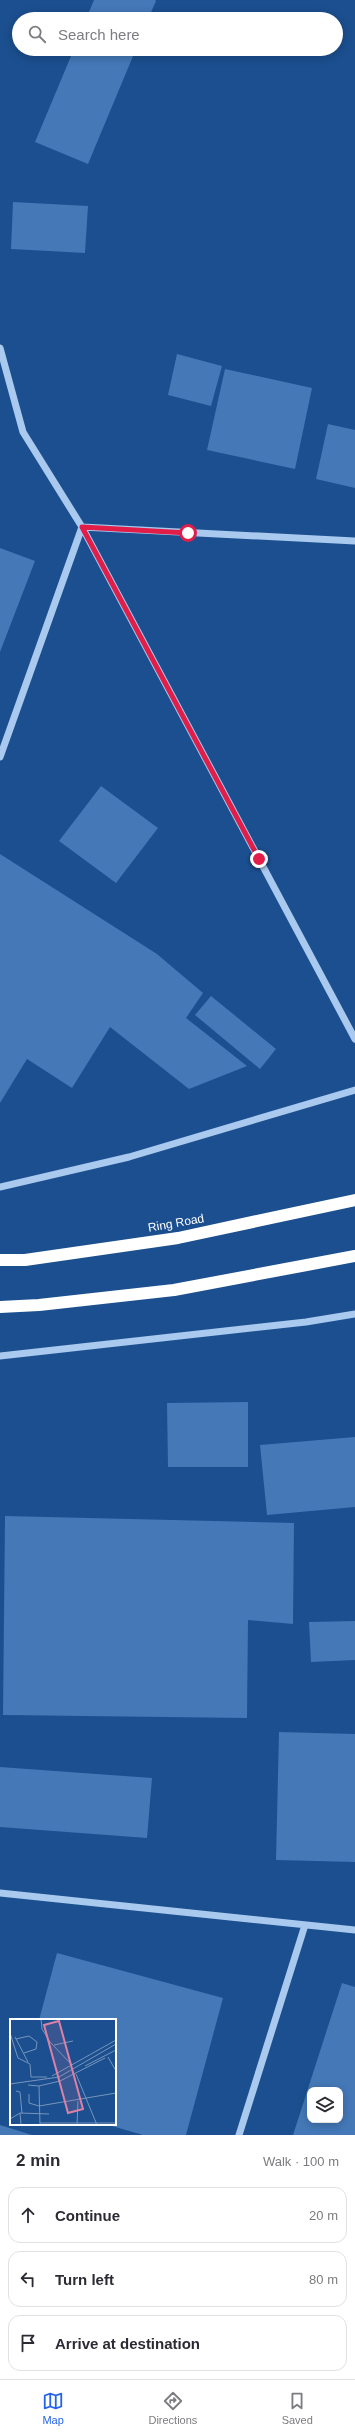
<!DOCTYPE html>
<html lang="en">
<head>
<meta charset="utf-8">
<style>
  body { margin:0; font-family:Helvetica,sans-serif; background:#f2f2f3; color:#2b2b33 }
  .controls { position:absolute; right:12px; bottom:12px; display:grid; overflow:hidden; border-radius:8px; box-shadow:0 2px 10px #0003 }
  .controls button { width:36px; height:36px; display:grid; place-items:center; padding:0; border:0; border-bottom:1px solid #e1e1e2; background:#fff; color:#2b2b33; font:20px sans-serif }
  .stop { position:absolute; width:12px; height:12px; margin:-9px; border:3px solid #e11d48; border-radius:50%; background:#fff }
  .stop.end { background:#e11d48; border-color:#fff; box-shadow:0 1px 4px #0008 }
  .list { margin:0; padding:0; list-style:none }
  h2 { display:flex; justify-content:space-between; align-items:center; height:52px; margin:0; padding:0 16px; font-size:17px }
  h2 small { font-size:13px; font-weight:400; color:#7c7c81 }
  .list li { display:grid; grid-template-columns:26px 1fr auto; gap:12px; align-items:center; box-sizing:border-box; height:56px; margin:0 8px 8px; padding:0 8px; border:1px solid #e1e1e2; border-radius:12px }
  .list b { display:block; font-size:15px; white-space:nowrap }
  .list em { font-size:13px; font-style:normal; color:#7c7c81 }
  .icon { flex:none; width:22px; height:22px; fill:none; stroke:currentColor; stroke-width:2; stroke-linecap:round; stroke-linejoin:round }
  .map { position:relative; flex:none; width:355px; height:2135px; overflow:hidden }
  .search { position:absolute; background:#fff; box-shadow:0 2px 10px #0003; left:12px; right:12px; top:12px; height:44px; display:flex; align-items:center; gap:10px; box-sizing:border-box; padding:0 14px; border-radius:22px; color:#7c7c81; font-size:15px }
  .sheet { height:244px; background:#fff }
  nav { display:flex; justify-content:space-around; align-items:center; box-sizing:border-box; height:56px; border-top:1px solid #e1e1e2; background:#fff; font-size:11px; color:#7c7c81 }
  nav a { display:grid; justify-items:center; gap:2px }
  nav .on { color:#2563eb }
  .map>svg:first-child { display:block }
  .building { fill:#4478b7; fill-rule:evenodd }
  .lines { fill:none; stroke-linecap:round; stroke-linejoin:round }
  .minor { stroke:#a9c9ee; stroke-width:7 }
  .highway { stroke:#fff; stroke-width:12 }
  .route { stroke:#e11d48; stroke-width:5 }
  .labels { text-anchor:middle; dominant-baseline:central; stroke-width:4; stroke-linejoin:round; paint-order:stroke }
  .street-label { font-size:12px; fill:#fff; stroke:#1b4f8f }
  .inset-road { fill:none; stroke:#7695bc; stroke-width:1 }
  .view { fill:#dd80a5; fill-opacity:0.15; stroke:#dd80a5; stroke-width:2 }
  .inset-edge { fill:none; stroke:#fff; stroke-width:2 }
</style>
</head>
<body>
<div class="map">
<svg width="355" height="2135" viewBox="0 0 355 2135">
  <rect width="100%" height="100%" fill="#1b4f8f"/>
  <path class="building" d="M94,0H155L156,1L148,19H86Z
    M74,49H136L88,164L35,142Z
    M13,202L88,206L85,253L11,249Z
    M177,354L222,366L211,406L168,395Z
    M225,369L312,388L295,469L207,450Z
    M328,424L355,430V488L316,479Z
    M0,548L35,561L0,652Z
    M101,786L158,828L116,883L59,841Z
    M0,854L157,954L203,993L186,1018L247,1066L189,1089L110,1027L72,1088L27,1059L0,1103Z
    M211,996L276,1049L260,1069L195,1015Z
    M248,1402V1467H168L167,1403Z
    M355,1437V1507L267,1515L260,1445Z
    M5,1516L294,1523L293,1624L248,1620L247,1718L3,1715Z
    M355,1621V1660L311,1662L309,1622Z
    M279,1732L355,1734V1862L276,1860Z
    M0,1767L152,1778L147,1838L0,1827Z
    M57,1953L223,1998L186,2135H143L105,2124H115V2020H39Z
    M342,1983L355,1987V2135H293ZM310,2090H340V2120H310Z
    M0,2125L32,2135H0Z"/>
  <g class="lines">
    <path class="minor" d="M0,348L23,432L82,527L355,1039
      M82,527L355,541
      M0,757L82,527
      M0,1187L129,1157L355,1090
      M0,1356L306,1322L355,1314
      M0,1893L355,1930
      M239,2135L305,1925"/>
    <path class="highway" d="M0,1260H25L178,1238L355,1200
      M0,1307L39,1305L174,1290L355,1256"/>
  </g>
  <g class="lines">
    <path class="route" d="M188,533L82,527L259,859"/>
  </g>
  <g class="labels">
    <g class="street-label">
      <text transform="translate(176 1223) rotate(-10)">Ring Road</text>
    </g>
  </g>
  <g transform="translate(10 2019)">
    <rect width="106" height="106" fill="#1b4f8f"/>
    <path class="inset-road" d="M31,0L32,10L40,23L62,46M0,14L8,39L20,45L21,58H37M5,18L18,43M6,20L19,17L27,23L26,30L14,34M44,26L63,22M98,38L106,52M75,47L106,31M66,55L87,106M42,57L106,21M0,65L49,58L106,25M18,66L29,67L50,62L95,39M29,67L30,106M6,72L10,73L12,94M19,75V84L29,87L106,74M10,94L11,106M0,100L10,94L39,95M30,104H106M67,106L68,82"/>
    <path class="view" d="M49,2L73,90L58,94L34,6Z"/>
    <rect width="106" height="106" class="inset-edge"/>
  </g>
</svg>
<div class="controls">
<button><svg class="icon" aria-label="layers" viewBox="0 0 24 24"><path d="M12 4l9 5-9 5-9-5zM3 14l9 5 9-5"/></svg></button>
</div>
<div class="stop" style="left:188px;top:533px"></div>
<div class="stop end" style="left:259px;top:859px"></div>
<div class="search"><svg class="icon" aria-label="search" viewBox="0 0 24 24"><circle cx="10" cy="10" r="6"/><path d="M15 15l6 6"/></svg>Search here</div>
</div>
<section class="sheet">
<h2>2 min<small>Walk · 100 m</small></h2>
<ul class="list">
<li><svg class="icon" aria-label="ahead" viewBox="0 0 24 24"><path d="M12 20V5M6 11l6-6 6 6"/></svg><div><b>Continue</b></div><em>20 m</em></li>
<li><svg class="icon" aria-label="left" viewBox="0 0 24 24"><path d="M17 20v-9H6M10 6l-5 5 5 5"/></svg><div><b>Turn left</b></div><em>80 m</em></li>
<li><svg class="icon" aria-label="arrive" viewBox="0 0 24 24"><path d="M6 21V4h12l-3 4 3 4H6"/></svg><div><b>Arrive at destination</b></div></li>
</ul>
</section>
<nav>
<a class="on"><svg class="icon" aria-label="map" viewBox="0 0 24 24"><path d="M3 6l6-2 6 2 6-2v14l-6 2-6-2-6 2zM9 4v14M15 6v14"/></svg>Map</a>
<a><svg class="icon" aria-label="directions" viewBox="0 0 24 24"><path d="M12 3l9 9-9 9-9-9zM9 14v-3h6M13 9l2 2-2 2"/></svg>Directions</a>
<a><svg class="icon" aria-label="saved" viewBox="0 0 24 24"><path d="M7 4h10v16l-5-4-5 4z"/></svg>Saved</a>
</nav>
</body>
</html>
